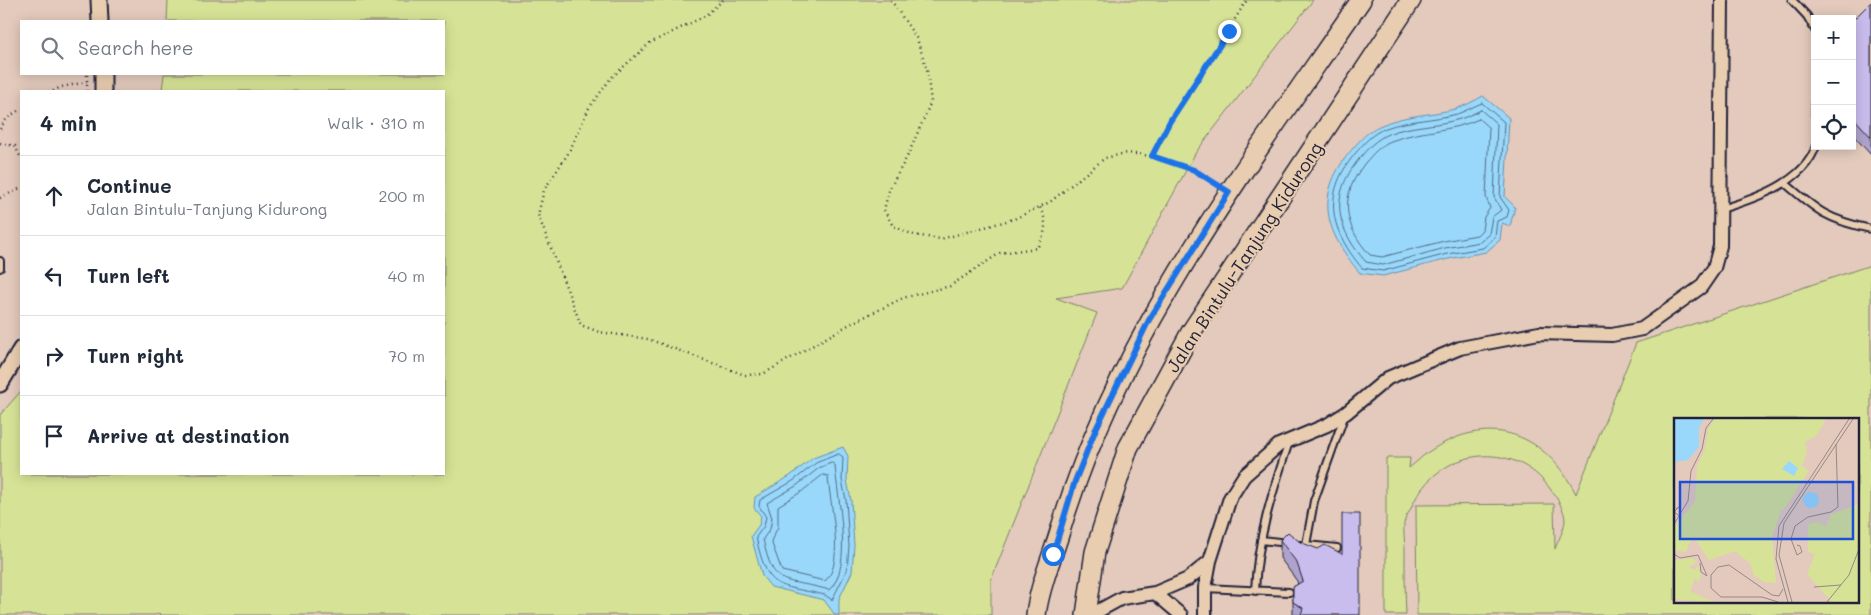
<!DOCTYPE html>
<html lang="en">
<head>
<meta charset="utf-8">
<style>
  body { margin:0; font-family:Mali,sans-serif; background:#f2f2f3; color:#1f2937 }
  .controls { position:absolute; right:15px; top:15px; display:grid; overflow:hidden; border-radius:0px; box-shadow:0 2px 12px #0003 }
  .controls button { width:45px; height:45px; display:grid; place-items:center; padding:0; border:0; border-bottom:1px solid #e0e1e3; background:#fff; color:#1f2937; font:25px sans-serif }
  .stop { position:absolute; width:15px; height:15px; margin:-11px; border:4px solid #1a73e8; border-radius:50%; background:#fff }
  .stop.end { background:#1a73e8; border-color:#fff; box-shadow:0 1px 5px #0008 }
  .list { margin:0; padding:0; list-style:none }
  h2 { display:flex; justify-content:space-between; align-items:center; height:65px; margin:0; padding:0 20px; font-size:21px }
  h2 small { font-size:16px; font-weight:400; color:#747a83 }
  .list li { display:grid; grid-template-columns:32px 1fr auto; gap:15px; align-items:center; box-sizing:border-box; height:80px; padding:0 20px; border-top:1px solid #e0e1e3 }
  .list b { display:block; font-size:19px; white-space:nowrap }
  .list p { margin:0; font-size:16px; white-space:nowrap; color:#747a83 }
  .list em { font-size:16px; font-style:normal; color:#747a83 }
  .icon { flex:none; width:28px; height:28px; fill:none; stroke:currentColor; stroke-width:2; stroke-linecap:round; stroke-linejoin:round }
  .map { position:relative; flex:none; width:1871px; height:615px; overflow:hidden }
  .search { position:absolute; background:#fff; box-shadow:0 2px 12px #0003; left:20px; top:20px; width:425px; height:55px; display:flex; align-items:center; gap:12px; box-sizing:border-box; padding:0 18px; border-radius:0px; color:#747a83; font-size:19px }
  .panel { position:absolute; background:#fff; box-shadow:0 2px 12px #0003; left:20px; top:90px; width:425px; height:385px; border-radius:0px }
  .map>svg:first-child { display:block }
  .green { fill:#d6e396; stroke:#7c8268; fill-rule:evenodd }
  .water { fill:#99d8fa; stroke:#698fae }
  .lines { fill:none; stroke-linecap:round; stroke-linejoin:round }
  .shore { stroke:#526b87; stroke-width:1 }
  .service-casing { stroke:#22223b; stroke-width:10 }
  .minor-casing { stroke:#22223b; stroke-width:16 }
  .tertiary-casing { stroke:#22223b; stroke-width:19 }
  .primary-casing { stroke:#22223b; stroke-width:22 }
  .path { stroke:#22223b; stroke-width:2.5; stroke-dasharray:1 4; stroke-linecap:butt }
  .service { stroke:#e9cdb0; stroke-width:6 }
  .minor { stroke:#e9cdb0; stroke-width:12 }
  .tertiary { stroke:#e9cdb0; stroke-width:15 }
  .primary { stroke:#e9cdb0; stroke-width:19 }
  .wall { fill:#ada3cd; stroke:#22223b }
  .building { fill:#c9bdee; stroke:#22223b }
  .route { stroke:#1a73e8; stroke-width:6 }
  .labels { text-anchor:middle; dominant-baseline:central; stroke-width:4; stroke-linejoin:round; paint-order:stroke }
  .street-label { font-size:18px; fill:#22223b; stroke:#e9cdb0 }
  .inset-road { fill:none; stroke:#968788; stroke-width:1 }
  .view { fill:#1d4ed8; fill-opacity:0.15; stroke:#1d4ed8; stroke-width:2.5 }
  .inset-edge { fill:none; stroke:#22223b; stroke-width:2.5 }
</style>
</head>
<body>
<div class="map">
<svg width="1871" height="615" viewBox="0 0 1871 615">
  <rect width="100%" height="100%" fill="#e3cabc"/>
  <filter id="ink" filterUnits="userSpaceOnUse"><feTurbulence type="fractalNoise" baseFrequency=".02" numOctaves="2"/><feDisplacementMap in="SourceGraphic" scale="10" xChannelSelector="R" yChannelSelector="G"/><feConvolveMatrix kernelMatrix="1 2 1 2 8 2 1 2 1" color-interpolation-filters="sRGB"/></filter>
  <g filter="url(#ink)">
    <path class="green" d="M168,0H1313L1196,152L1122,288L1056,298L1097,313L991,580V615H161L159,613L155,615H0V415L21,391V474H444V91H162L164,74H444V21H167Z
      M1871,265V615H1417L1416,505L1554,504L1555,549C1558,541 1564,530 1565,521C1565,510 1557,498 1551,490C1514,437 1437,448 1412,506C1410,511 1405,517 1404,523C1403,531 1405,542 1405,550C1405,572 1405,593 1406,615H1386V458H1410L1409,468C1417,462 1424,454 1433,449C1493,412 1546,435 1576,494L1636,343ZM1675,419H1857V601H1675Z"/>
    <path class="water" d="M1483,96L1509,118L1505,197L1515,207L1510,226L1502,223L1500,240L1486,252L1448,259L1383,276L1360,273C1327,234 1313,198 1349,153C1360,140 1368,130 1384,124C1405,115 1432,115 1455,109C1465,106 1474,101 1483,96Z
      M843,447L848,456L847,480L851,500L854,545L852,572L839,599V615H835L824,600L771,587L762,576L751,536L759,525L761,516L754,508L755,497L790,476L813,458Z"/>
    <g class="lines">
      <path class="shore" d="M1482,103L1504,122L1500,197L1509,210L1507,217L1497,221L1495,237L1483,248L1447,254L1383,271L1362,268C1331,231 1321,196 1354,155C1364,143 1371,134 1386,128C1408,120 1434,120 1457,114C1466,111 1474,106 1482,103Z
        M1481,110L1497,124L1494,197L1501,210L1492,217L1489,234L1480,242L1445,248L1383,265L1366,262C1336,228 1329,196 1359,159C1368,148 1375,140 1388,134C1410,125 1437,126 1460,119C1467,117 1474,113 1481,110Z
        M1479,119L1489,128L1486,197L1490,208L1484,217L1482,230L1477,235L1444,241L1382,257L1370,255C1343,225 1339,196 1365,163C1373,154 1379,146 1391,141C1419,130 1451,132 1479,119Z
        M839,454L843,457L842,480L846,500L849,546L847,570L832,600L825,595C776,584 768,591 756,537L764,526L766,517L759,506L760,500L793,481L816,463Z
        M832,463L835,465C837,496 854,568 829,590C785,577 774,591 763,539L770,529L772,518L767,503L796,486L819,468Z
        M823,475L828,476C829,501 846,563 825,581L782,571L771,541L778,527V506L801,492Z"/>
      <defs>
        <path id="service" d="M1792,0L1807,16L1815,30
          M1785,183C1817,211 1828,220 1871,229
          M1721,209C1754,199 1804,183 1816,146
          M0,261V268
          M1261,540L1288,543
          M1298,545H1306L1314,501L1345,414
          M1306,545L1337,548
          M1205,588L1289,592
          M1255,591C1257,539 1273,490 1289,442"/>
        <path id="minor" d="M1155,593L1181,615
          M1091,615L1122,598L1155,593L1188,579L1210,561
          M1205,615V588L1210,561L1230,498L1244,476L1279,445L1327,425L1346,413L1388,378L1460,348L1539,333L1612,335L1642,329L1701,287L1714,268L1720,246L1722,0"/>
        <path id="tertiary" d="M99,0L100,21
          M103,74V91
          M0,384L21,349"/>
        <path id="primary" d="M1036,615C1039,587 1052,558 1060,531C1119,334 1246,168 1361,0
          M1086,615L1095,552L1128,448L1191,332L1411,0"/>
      </defs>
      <use href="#service" class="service-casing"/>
      <use href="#minor" class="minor-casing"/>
      <use href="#tertiary" class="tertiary-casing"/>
      <use href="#primary" class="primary-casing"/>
      <path class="path" d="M723,0L705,16L650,43L611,78L589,108L569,152L544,190L538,215L581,325L599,332L648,339L745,375L763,374L850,324L903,298L950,286L1000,253L1037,248C1046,233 1048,223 1040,207
        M891,0L917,39L927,70L931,102L908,155L889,190L884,210L893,226L914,235L941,239L1014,219L1050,202L1105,158L1127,153L1152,156L1194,170L1217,185
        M53,91L61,87L87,82
        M87,91V74
        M0,129L7,118L21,109
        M0,143L15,146L21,158
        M1152,156L1170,121L1247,0
        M0,198L21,188"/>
      <use href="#service" class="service"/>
      <use href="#minor" class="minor"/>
      <use href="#tertiary" class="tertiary"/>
      <use href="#primary" class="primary"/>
    </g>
    <path class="wall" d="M1871,2V155L1852,134V21Z
      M1812,39H1815V117H1811Z
      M1280,540L1360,615H1293V587L1298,584L1297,581L1280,558Z"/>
    <path class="building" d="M1871,2V137L1852,116V21Z
      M1812,39H1815V99H1811Z
      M1342,514H1360V615H1301L1303,608L1293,602V587L1303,581L1297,563L1280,540L1288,532L1300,542L1318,549L1325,545L1342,554Z"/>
  </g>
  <g class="lines" filter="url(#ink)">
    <path class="route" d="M1053,554L1075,481L1095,431L1149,320L1229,192L1194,170L1152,156L1170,121L1229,31"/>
  </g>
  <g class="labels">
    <g class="street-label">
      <text transform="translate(1244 257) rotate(-57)">Jalan Bintulu-Tanjung Kidurong</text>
    </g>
  </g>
  <g transform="translate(1674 418)">
    <rect width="185" height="185" fill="#e3cabc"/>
    <path d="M41,1H152L142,18L131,24L133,33L128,48L135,53L110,91L105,92L107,93L98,118L102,165L90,164L80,157L76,145L61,133L35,142L21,121L16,124L12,134L0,132V109L21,84L23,48L31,31L34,11ZM185,86V184H158L133,156L141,136L134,134V106L144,104L152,109L157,96ZM18,140L23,144L15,149L21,152L24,147L27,158L24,164L21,160L16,173L40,184L0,181V142Z" fill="#d6e396"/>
    <path d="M0,1H30L25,10V29L14,42L0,44ZM115,43L124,50L120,58L108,51ZM129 82a8 8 0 1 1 16 0a8 8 0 1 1-16 0Z" fill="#99d8fa"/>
    <path class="inset-road" d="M2,91L6,88L0,94L7,99M0,106L14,83L17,53L28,31L32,10L39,1M123,127L126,128L128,134L123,137L117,121L121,108L134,99L157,94L164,89L162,26M0,136L6,140L24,137L33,158M26,145L27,154L33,158M140,169L167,167M104,184L88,179H47L37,170V157L44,149L55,147L98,177L105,178L109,171M114,184L102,141L105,108L175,1M118,184L105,137L110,105L179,1M153,184L175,157L185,131"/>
    <path class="view" d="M6,64H179V121H6Z"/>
    <rect width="185" height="185" class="inset-edge"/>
  </g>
</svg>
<div class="controls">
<button>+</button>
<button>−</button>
<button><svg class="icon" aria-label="locate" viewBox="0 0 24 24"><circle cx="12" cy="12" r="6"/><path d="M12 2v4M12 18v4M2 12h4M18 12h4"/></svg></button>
</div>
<div class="stop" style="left:1053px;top:554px"></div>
<div class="stop end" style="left:1229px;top:31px"></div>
<div class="search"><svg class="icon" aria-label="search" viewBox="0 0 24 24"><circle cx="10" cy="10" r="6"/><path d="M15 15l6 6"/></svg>Search here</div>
<section class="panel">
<h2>4 min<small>Walk · 310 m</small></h2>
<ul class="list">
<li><svg class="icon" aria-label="ahead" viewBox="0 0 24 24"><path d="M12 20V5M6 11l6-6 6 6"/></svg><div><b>Continue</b><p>Jalan Bintulu-Tanjung Kidurong</p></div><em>200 m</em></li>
<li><svg class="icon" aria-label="left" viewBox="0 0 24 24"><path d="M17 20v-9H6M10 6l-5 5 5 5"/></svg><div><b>Turn left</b></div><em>40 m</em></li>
<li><svg class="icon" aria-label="right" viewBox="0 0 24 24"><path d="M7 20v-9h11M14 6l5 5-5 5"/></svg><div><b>Turn right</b></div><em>70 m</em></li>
<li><svg class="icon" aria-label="arrive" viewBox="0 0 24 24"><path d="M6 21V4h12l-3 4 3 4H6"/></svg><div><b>Arrive at destination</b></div></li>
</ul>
</section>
</div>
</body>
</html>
